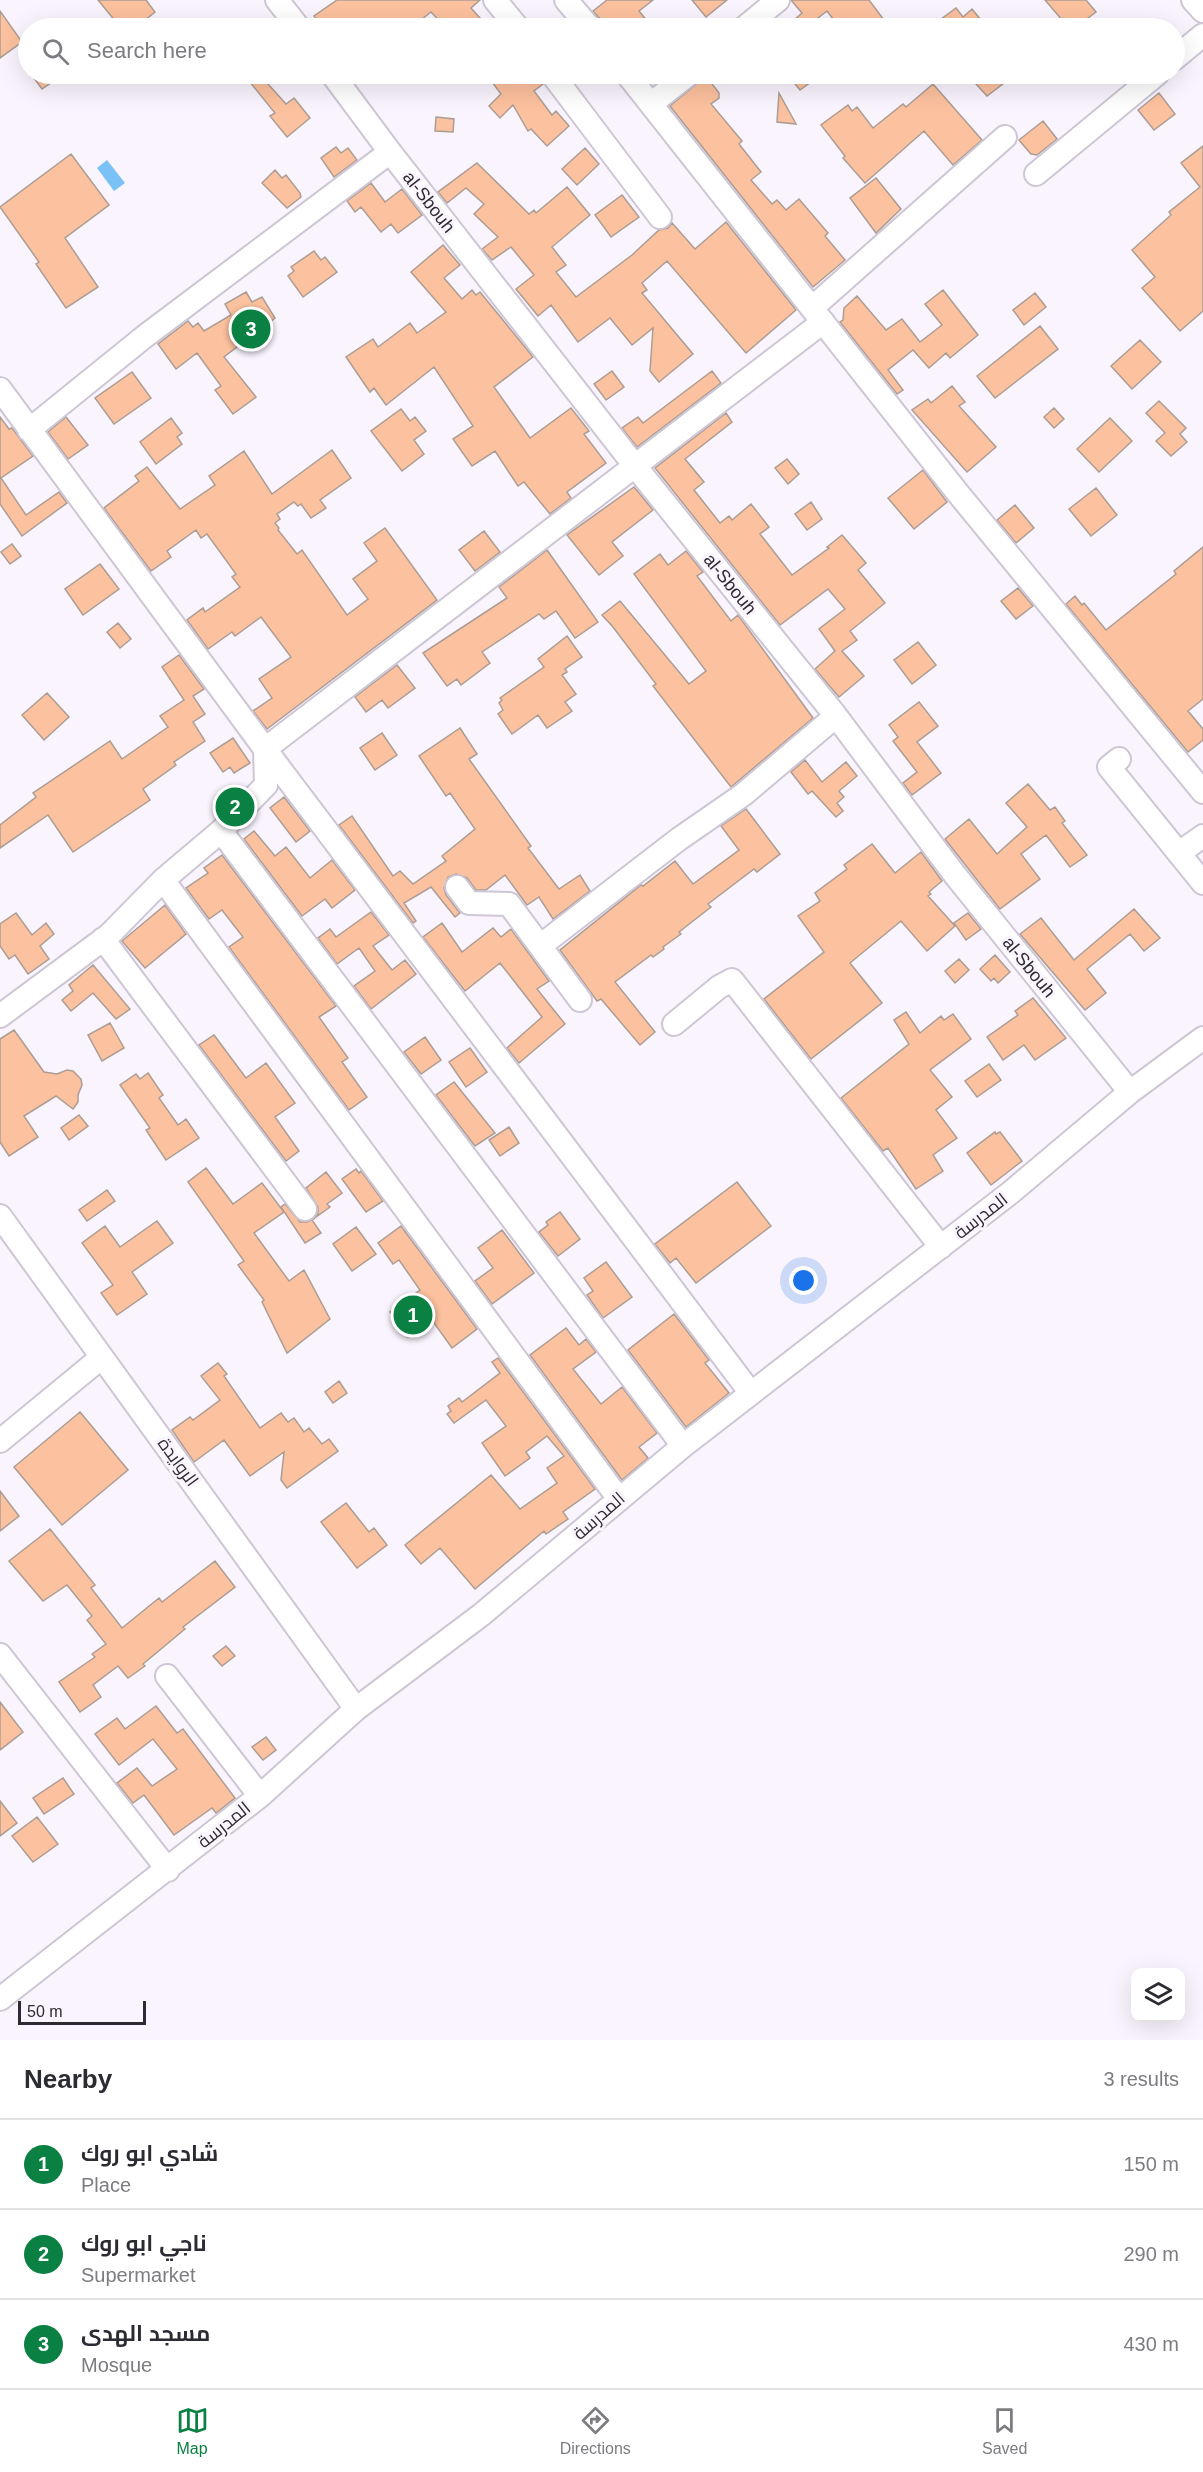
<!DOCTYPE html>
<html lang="en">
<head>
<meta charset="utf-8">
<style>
  body { margin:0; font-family:Arial,Cairo,sans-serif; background:#f2f2f3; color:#2b2b33 }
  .controls { position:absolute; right:18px; bottom:18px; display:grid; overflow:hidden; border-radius:12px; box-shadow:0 6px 24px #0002 }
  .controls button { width:54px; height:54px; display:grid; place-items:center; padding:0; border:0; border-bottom:2px solid #e1e1e2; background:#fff; color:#2b2b33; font:30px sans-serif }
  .scale { position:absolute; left:18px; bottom:15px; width:128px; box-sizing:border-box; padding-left:6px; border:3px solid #2d2a30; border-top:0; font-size:16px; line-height:21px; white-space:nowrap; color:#2d2a30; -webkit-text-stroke:4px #f9f4fd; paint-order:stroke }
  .you { position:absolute; left:804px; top:1281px; width:21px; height:21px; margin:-15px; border:4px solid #fff; border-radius:50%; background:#1a73e8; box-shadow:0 0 0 9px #1a73e833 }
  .badge { display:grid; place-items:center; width:39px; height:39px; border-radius:50%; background:#0b8043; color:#fff; font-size:20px; font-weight:700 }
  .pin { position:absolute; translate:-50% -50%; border:3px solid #fff; box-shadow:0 2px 6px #0006 }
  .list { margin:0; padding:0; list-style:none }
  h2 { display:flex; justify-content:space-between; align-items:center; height:78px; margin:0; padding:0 24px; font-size:26px }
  h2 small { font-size:20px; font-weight:400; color:#7c7c81 }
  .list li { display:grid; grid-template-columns:39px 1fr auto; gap:18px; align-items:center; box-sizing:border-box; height:90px; padding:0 24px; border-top:2px solid #e1e1e2 }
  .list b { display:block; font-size:22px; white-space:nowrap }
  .list p { margin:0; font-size:20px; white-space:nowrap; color:#7c7c81 }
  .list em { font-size:20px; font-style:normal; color:#7c7c81 }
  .icon { flex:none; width:33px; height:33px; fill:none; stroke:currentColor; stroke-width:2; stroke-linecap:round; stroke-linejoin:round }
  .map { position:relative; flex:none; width:1203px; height:2040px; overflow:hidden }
  .search { position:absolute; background:#fff; box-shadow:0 6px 24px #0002; left:18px; right:18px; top:18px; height:66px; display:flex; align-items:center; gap:15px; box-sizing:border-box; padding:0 21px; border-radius:33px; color:#7c7c81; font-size:22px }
  .sheet { height:348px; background:#fff }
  nav { display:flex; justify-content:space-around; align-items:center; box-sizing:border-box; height:84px; border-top:2px solid #e1e1e2; background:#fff; font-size:16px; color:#7c7c81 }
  nav a { display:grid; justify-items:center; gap:3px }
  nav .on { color:#0b8043 }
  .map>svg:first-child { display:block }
  .water { fill:#7ac2f5 }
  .building { fill:#fcc19e; stroke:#ac9d94; stroke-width:1.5 }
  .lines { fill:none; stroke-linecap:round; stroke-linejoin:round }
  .minor-casing { stroke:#cec6d5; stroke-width:26 }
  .minor { stroke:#fff; stroke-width:22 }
  .labels { text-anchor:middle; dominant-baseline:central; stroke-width:6; stroke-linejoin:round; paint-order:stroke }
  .street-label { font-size:18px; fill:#2d2a30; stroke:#f9f4fd }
</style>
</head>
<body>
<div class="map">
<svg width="1203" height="2040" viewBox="0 0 1203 2040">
  <rect width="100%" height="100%" fill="#f9f4fd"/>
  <path class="water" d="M107,160L125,183L114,191L97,168Z"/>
  <path class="building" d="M98,0H146L155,12L135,28H121Z
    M337,0H480L471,8L489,28H446L431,12L411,28H323L314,16Z
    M607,0H653L639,11L653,28H604L601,20L593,11Z
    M692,0H727L706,17Z
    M791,0H869L890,28H840L827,11L805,28H799L793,21L802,13Z
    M1045,0H1086L1096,12L1075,28H1069Z
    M956,8L963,17L972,9L981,20L972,28H929Z
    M0,11L22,42L0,58Z
    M31,74H64L42,89Z
    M259,74L286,104L294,98L310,118L287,137L270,116L275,113L249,81Z
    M486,74H539L543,84L534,91L552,115L556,111L569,126L547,146L531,129L528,131L513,105L500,118L489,106L501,94Z
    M787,74H822L800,90Z
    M967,74H1016L987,96Z
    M706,76L719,93V98L711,104L742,141L739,144L761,172L751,180L772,204L777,200L786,210L799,199L828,233L825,236L845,260L813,287L670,106Z
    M933,84L982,140L953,165L924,131L865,183L843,158L845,156L821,125L848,105L852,111L857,107L873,128L903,104L906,107Z
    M779,93L796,124L777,122Z
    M1159,93L1175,114L1154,130L1138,110Z
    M436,117L454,119L453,132L435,131Z
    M1043,121L1057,139L1037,155L1031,154L1019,140Z
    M1203,146V311L1180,331L1142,288L1155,277L1132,250L1171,215L1169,212L1200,187L1181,163Z
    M336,147L341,153L348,148L357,160L334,177L321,158Z
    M585,148L599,164L577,185L562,169Z
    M71,154L109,205L65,238L98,287L66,308L36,264L39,262L0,207Z
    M477,163L529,214L534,210L536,213L567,187L590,215L552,247L566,265L556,272L576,297L632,255L659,230L668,228L672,223L695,249L726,222L796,310L746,353L667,261L642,283L647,290L642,293L693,354L659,382L650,371L653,328L632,345L610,318L578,342L551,305L538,316L516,289L534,275L511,247L492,260L482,249L498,237L474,214L484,204L466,188L447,203L438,192Z
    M275,170L282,178L286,175L300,193L301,197L287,208L262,183Z
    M876,178L901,209L876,233L850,198Z
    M371,183L385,202L402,189L422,215L398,233L391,224L381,232L361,207L355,212L347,201Z
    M622,195L639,217L611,237L595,215Z
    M443,245L460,265L444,278L462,299L472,290L476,295L480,292L533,357L494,387L530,438L571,408L589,431L584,434L606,463L567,492L571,498L550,514L524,482L518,486L495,451L472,466L453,439L473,426L434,367L386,405L374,388L370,392L346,357L373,339L378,347L410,323L417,333L446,312L411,272Z
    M314,251L321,260L325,257L337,272L303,297L288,276L294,271L291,267Z
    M943,290L978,335L950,358L946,353L929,368L913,350L888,370L903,390L897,394L840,322L843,320L844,308L857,296L886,330L902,319L920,342L942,325L925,304Z
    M246,292L252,302L262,297L275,318L224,357L256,397L233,414L215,390L221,386L197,353L176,369L158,344L188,321L193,327L198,323L204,331L231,315L225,304Z
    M1035,293L1046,307L1024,325L1013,310Z
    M1040,326L1058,349L995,398L977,376Z
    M1140,340L1161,362L1132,389L1111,366Z
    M612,371L624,387L606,400L594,384Z
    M712,371L721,383L637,447L622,428L638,417L643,423Z
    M132,372L151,398L114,424L95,398Z
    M952,386L965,402L959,406L996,447L967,472L912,410L928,399L931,403Z
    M1159,401L1186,428L1180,434L1187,442L1171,456L1156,441L1165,433L1146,413Z
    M1054,408L1064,419L1054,428L1044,417Z
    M401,409L410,421L415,417L426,431L414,440L424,454L402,471L371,431Z
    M726,413L732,422L685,459L704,482L694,490L720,523L729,516L732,520L751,504L769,527L760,534L792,575L829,548L827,547L842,535L866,563L858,570L885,603L850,631L857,640L842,651L864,676L839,697L815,669L835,651L819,629L845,609L828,589L780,625L655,468Z
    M0,417L9,429L12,428L33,456L1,478L26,515L59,492L67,503L22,536L0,504Z
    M66,417L88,445L68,459L48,432Z
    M171,418L182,433L177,437L182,444L156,464L140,442Z
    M1110,418L1132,441L1099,472L1077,449Z
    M332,450L351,478L320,500L326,508L311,518L301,504L298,506L294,502L277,514L280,519L275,523L279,528L278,530L297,554L302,550L347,615L368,599L353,579L377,561L364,543L385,528L437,600L267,729L253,711L272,698L259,679L291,657L261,617L235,636L232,632L208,649L187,620L203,608L205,612L240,587L232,577L236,574L207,534L201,538L196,530L167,551L171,557L151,571L104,508L139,481L135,476L147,467L180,509L215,485L209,476L244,451L272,494Z
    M787,459L799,474L788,484L775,468Z
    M923,470L947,502L914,529L888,498Z
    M634,487L653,510L612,542L623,556L599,575L567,535Z
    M1096,488L1117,515L1091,536L1069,509Z
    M811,502L822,519L807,530L795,514Z
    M1015,505L1034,528L1016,543L997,520Z
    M484,531L500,552L475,571L459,550Z
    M12,544L21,556L10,564L1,552Z
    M1203,547V699L1188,711L1203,729V740L1188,752L1066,604L1075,596L1082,605L1084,603L1106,630L1176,574L1174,571Z
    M547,550L598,622L575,638L556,611L544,619L539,614L482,652L490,663L461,685L457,679L447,686L423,653L507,598L499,587Z
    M686,551L703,572L697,576L731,621L738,615L813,718L731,787L653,686L656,684L613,627L602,615L620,601L689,684L706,671L634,574L660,554L668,565Z
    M100,564L119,589L83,615L65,589Z
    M1018,588L1033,606L1016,619L1001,601Z
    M118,623L131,639L120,648L107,632Z
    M567,636L582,657L565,669L567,672L562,675L576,694L565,702L572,711L547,728L538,715L512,734L498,714L503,710L499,703L502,700L500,698L544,667L538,659Z
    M918,642L936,665L912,684L894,660Z
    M179,655L204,689L193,696L205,714L193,722L205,741L174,762L176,765L143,789L150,800L73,852L48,815L0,848V825L36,797L33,793L110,741L122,759L168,727L160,716L184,700L162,667Z
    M397,665L415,688L388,708L382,700L366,712L355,697Z
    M47,693L69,717L44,740L22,715Z
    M919,702L938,726L917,742L941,773L912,795L903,783L917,772L893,741L898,737L889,725Z
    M460,728L477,754L469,759L531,846L528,848L559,889L580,875L590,891L553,919L539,897L527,905L505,875L486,890H476L467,878L456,874L448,877L444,888L446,895L460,913L455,917L431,887L404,903L416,921L413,923L339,825L352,816L393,876L400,871L413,884L446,861L442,856L475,829L450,793L446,796L419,756Z
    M382,733L397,755L375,770L360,748Z
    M233,738L250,763L234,773L230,767L223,772L210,753Z
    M805,760L822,782L846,762L857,776L839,791L844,797L837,803L843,811L836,817L812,791L808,794L791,772Z
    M1028,784L1050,810L1055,807L1065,821L1062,823L1087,855L1070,867L1046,835L1021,854L1040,879L1000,909L945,839L969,819L997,854L1027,827L1006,803Z
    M284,797L310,831L296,842L270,808Z
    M746,809L780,854L757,872L754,869L708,904L711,907L679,932L681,934L663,947L664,949L653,957L651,955L615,982L655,1032L640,1045L601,999L597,1001L560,950L641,885L643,886L675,861L693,884L739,850L721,826Z
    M254,831L275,856L286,847L310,878L332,860L355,890L332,908L325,899L302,916L244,839Z
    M872,844L895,873L921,852L942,881L929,892L931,894L928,896L955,926L927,951L901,921L850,963L882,1003L811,1059L764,999L824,952L798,916L820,901L815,893L847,869L844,865Z
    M222,855L336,1006L319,1017L348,1058L342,1062L367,1097L349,1110L229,947L243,937L222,910L209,919L186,888L208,873L204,868Z
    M165,905L186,934L145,968L122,941Z
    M1134,909L1160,938L1144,951L1130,934L1087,969L1106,993L1085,1010L1020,934L1041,918L1074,960Z
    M371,912L389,935L373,946L392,970L405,960L416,974L371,1009L354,986L375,971L359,948L337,964L318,938L330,929L336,937Z
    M16,913L32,935L46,923L54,934L40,946L49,959L28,974L15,955L9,959L0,946V924Z
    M968,913L981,929L966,940L954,923Z
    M442,923L462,952L493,928L501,937L511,929L549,981L537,989L565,1024L519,1063L507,1048L542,1017L500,963L465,991L423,937Z
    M995,955L1010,972L998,983L994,978L991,981L980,969Z
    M959,959L969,970L955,983L945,971Z
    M93,965L130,1009L116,1019L93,993L71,1011L62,1000L73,991L69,985Z
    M1033,998L1066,1038L1035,1060L1024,1045L1003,1060L987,1037L1018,1015L1015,1011Z
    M906,1012L920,1033L941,1016L944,1020L953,1014L971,1039L930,1070L952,1097L936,1110L957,1138L933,1155L943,1171L916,1189L888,1148L883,1151L841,1098L909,1044L894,1020Z
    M110,1023L124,1048L102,1061L88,1035Z
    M14,1030L44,1072L57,1074L67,1070L73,1071L81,1079L82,1085L78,1095V1102L73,1109L56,1096L24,1116L38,1137L9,1156L0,1142V1039Z
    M214,1035L246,1078L266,1063L295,1103L275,1117L299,1151L286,1161L199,1045Z
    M425,1037L441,1060L421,1074L404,1052Z
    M470,1048L487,1072L466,1087L449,1062Z
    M989,1064L1001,1080L977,1097L965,1081Z
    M148,1073L163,1095L159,1098L178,1125L186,1119L199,1138L166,1160L146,1130L150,1128L120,1085L136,1074L140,1079Z
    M454,1082L495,1133L475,1146L436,1095Z
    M79,1115L88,1126L69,1140L61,1128Z
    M509,1127L519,1143L500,1156L489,1140Z
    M995,1132L996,1134L1000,1132L1022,1161L991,1185L967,1153Z
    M206,1168L233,1204L262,1183L284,1212L254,1233L289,1281L304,1270L330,1319L287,1353L262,1302L264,1300L238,1265L244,1261L188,1182Z
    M356,1169L359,1173L361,1171L383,1201L366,1212L342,1179Z
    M326,1172L342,1193L327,1204L330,1207L312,1220L321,1233L305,1243L281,1207L285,1204L300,1222H307L314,1219L318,1214V1207L306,1188Z
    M737,1182L771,1226L696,1283L676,1258L670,1263L655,1244Z
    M107,1190L115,1201L87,1221L79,1210Z
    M560,1212L580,1239L558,1256L539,1232L548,1225L546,1222Z
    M157,1221L173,1243L132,1272L147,1294L117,1315L101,1293L113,1285L82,1243L105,1226L120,1247Z
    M401,1226L477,1329L452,1348L432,1320L408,1337L390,1312L420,1290L399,1260L393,1264L378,1243Z
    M356,1227L376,1254L352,1271L333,1244Z
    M502,1230L534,1273L492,1304L475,1281L493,1268L478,1248Z
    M606,1262L632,1297L603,1318L587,1295L593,1291L584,1278Z
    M674,1314L709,1360L705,1363L729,1393L686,1427L628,1350Z
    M566,1328L579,1345L586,1339L596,1352L573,1369L601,1404L622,1387L657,1433L639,1447L648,1458L622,1480L530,1355Z
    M498,1358L595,1489L563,1512L568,1519L546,1534L544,1531L475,1589L440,1548L421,1564L405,1545L491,1475L520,1509L557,1483L547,1468L564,1456L547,1436L526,1452L530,1458L505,1476L482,1443L506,1426L486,1400L454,1423L447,1414L451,1411L448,1406L459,1398L462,1402L500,1373L492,1362Z
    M218,1363L227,1374L224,1376L260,1428L281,1413L288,1422L294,1418L304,1432L309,1428L322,1444L329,1439L338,1451L287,1488L281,1480L284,1452L250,1476L224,1440L194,1462L172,1430L190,1417L193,1420L220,1400L201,1376Z
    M339,1381L347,1393L333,1403L325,1392Z
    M80,1412L128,1470L62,1525L14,1467Z
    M0,1491L19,1516L0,1531Z
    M346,1503L369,1532L374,1528L387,1545L357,1568L321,1522Z
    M50,1529L95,1585L91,1588L122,1628L159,1598L162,1602L215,1561L235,1587L183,1627L185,1629L143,1664L145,1666L128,1678L118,1666L93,1685L101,1697L80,1712L59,1682L95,1657L92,1654L106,1644L87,1620L92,1616L67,1585L43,1601L9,1561Z
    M226,1646L235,1656L222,1666L213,1656Z
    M0,1702L23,1732L0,1750Z
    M156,1706L177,1733L183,1729L235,1798L216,1813L212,1808L174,1835L144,1795L133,1803L117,1783L137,1768L152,1786L177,1769L153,1739L119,1765L95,1734L117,1718L125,1729Z
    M266,1737L276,1750L263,1760L252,1747Z
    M63,1778L74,1794L44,1814L33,1798Z
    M0,1801L17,1823L0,1836Z
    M37,1817L58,1844L33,1862L12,1836Z"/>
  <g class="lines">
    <defs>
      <path id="minor" d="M277,0L299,28
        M495,0L518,28
        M566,0L590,28
        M1193,0L1203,11
        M744,28L778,0
        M1174,59L1203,35
        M332,74L390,152L635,466L836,716L955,875L1130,1092
        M552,74L660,217
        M627,74L957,492L1203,792
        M652,103L689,74
        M1036,174L1157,74
        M812,308L1005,137
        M0,389L265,749L750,1392
        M29,430L144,337L390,152
        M1119,759L1109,767L1203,883
        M221,831L683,1446
        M1179,853L1203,836
        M163,880L619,1499
        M457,887L469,903L509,904L580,1000
        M103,939L305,1209
        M540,946L679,839L744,794L836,716
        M0,1016L109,935L163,880L221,831L266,785L265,749L823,322
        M674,1024L719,987L732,980L941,1247
        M0,1216L356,1709
        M0,1441L102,1357
        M0,1655L168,1870
        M167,1676L260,1796
        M0,1999L260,1796L356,1709L481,1615L683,1446L1010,1193L1130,1092L1203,1038"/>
    </defs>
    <use href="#minor" class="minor-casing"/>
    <use href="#minor" class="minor"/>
  </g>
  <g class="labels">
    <g class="street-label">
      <text transform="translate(429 202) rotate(52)">al-Sbouh</text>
      <text transform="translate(730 584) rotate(51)">al-Sbouh</text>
      <text transform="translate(1029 967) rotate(51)">al-Sbouh</text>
      <text transform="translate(981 1216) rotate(-38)">المدرسة</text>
      <text transform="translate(178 1462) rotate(54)">الروايدة</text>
      <text transform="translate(599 1516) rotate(-41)">المدرسة</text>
      <text transform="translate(224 1825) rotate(-39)">المدرسة</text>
    </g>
  </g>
</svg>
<div class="controls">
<button><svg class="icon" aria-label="layers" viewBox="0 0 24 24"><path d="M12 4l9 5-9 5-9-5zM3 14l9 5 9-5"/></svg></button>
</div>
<div class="scale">50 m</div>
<div class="you"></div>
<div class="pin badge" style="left:413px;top:1315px">1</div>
<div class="pin badge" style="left:235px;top:807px">2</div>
<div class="pin badge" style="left:251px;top:329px">3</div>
<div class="search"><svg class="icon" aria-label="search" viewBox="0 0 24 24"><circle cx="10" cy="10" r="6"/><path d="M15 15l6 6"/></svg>Search here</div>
</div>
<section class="sheet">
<h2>Nearby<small>3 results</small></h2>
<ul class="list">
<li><span class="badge">1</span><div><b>شادي ابو روك</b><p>Place</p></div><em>150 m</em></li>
<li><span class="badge">2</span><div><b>ناجي ابو روك</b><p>Supermarket</p></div><em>290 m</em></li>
<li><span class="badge">3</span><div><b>مسجد الهدى</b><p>Mosque</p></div><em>430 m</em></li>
</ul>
</section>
<nav>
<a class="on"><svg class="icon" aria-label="map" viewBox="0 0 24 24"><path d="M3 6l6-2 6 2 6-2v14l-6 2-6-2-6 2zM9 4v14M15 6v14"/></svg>Map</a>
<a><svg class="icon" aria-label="directions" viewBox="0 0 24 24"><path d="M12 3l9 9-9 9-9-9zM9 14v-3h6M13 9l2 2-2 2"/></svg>Directions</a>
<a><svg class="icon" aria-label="saved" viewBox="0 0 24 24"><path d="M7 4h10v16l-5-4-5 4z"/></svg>Saved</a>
</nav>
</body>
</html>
